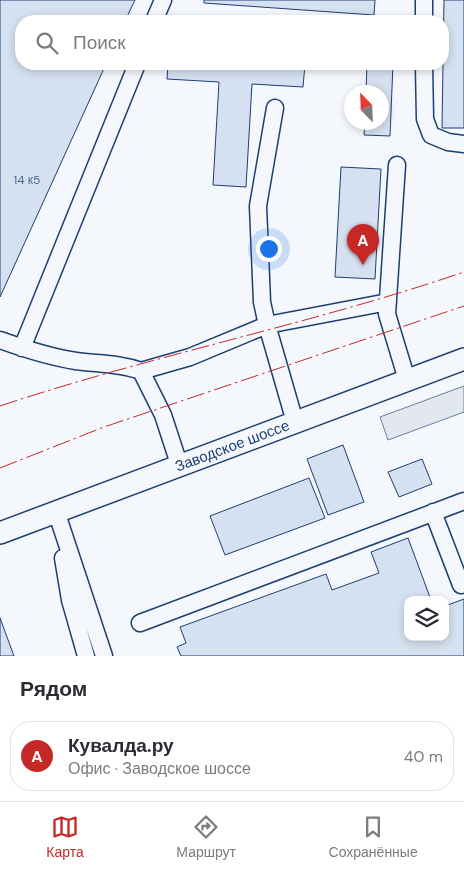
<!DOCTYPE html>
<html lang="ru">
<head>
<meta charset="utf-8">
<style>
  body { margin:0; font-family:"DM Sans",sans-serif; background:#f7f7f7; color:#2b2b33 }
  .controls { position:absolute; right:15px; bottom:15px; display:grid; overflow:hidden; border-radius:10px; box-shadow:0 2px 8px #0003 }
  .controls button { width:45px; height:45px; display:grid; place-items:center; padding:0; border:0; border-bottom:1px solid #e1e1e2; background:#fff; color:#2b2b33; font:25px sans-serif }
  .compass { position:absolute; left:344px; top:85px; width:45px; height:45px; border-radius:50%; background:#fff; box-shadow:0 2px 8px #0003; rotate:337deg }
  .you { position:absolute; left:268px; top:248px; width:18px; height:18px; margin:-12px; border:4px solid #fff; border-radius:50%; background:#1a73e8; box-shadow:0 0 0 8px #1a73e833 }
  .badge { display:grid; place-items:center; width:32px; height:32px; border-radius:50%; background:#c62828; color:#fff; font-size:16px; font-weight:700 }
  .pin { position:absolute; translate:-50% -41px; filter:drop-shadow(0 1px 2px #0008) }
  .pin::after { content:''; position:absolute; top:26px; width:18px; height:15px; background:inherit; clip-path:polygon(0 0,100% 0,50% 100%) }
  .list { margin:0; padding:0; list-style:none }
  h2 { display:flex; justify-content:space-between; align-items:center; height:65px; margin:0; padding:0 20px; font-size:21px }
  h2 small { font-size:16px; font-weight:400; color:#7c7c81 }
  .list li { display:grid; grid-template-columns:32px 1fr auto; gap:15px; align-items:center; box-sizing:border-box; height:70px; margin:0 10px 10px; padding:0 10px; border:1px solid #e1e1e2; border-radius:20px }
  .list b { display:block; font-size:19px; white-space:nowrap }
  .list p { margin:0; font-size:16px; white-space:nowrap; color:#7c7c81 }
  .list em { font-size:16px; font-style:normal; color:#7c7c81 }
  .icon { flex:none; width:28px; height:28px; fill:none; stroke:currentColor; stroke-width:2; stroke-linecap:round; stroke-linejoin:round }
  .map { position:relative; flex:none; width:464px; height:656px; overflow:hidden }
  .search { position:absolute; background:#fff; box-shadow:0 2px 8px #0003; left:15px; right:15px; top:15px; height:55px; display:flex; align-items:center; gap:12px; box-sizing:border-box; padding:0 18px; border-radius:20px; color:#7c7c81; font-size:19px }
  .sheet { height:145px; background:#fff }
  nav { display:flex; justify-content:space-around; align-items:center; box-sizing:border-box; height:70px; border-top:1px solid #e1e1e2; background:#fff; font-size:14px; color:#7c7c81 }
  nav a { display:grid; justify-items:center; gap:2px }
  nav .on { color:#c62828 }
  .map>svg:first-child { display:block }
  .parking { fill:#e3e8f0; stroke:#687fa3 }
  .building { fill:#d5e0f0; stroke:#1d3f73 }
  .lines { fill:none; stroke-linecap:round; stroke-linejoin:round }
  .minor-casing { stroke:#1d3f73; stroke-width:19 }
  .major-casing { stroke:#1d3f73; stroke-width:24 }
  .minor { stroke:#f4f7fb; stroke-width:16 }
  .major { stroke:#f4f7fb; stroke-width:21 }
  .power { stroke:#c62828; stroke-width:1; stroke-dasharray:18 4 2.5 4; stroke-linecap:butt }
  .labels { text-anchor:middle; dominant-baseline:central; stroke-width:4; stroke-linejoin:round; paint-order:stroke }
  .number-label { font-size:12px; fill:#4b6792 }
  .street-label { font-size:15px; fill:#1d3f73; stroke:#f4f7fb }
</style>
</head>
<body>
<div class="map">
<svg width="464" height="656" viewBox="0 0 464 656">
  <rect width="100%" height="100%" fill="#f4f7fb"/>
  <path class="parking" d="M464,386V412L388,440L380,417Z"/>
  <path class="building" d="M0,0H135L125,21H21V64H106L0,297Z
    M204,0H375L374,15L204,3Z
    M444,0H464V128H442Z
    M168,64H305L303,87L252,84L246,187L213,185L219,82L167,79Z
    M367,64H393L390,136L364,135L365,122H382V92H366Z
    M341,167L381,169L375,279L335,277Z
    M343,445L364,502L328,515L307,459Z
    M422,459L432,484L399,497L388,472Z
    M309,478L325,518L225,555L210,516Z
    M408,538L431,600H408V637H445V606L464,599V656H181L177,647L186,643L180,627L326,574L332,590L379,573L371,552Z
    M0,618L14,656H0Z"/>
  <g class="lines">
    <defs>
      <path id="minor" d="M424,0V21
        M154,21L163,0
        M424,64L425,119L431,135L448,142L464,144
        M275,108L258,206L262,302L267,325L388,302
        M397,165L387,314L407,380
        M0,340C25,349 49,357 76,361C98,364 119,363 141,371L163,415L179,464
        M22,348L137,64
        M141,371L190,357L267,325L295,422
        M56,511L104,656
        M433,512L461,585
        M63,558L70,600L86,656
        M140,623L464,501"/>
      <g id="major">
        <path id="s1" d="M0,533L464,359"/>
      </g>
    </defs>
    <use href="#minor" class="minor-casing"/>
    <use href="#major" class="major-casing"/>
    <use href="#minor" class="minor"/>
    <use href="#major" class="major"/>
    <path class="power" d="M0,406C153,355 312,324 464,272
      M0,468L104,427L464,306"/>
  </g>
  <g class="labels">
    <g class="number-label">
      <text x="27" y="180">14 к5</text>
    </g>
    <g class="street-label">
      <text stroke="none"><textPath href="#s1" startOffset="248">Заводское шоссе</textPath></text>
    </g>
  </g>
</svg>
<div class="controls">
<button><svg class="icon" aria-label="layers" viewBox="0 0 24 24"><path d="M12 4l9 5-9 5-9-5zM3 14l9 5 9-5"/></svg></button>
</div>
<svg class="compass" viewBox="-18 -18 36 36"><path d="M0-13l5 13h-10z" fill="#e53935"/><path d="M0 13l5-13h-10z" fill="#7c7c81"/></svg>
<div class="you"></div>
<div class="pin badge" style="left:363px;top:265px">A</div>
<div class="search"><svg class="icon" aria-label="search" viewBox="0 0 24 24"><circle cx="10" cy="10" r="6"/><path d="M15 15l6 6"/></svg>Поиск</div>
</div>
<section class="sheet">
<h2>Рядом<small></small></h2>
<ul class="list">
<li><span class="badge">A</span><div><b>Кувалда.ру</b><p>Офис · Заводское шоссе</p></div><em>40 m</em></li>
</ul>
</section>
<nav>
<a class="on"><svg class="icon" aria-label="map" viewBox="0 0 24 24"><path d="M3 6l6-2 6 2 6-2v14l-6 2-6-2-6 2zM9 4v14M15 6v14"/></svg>Карта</a>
<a><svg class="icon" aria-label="directions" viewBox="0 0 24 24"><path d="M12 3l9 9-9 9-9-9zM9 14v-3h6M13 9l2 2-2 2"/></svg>Маршрут</a>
<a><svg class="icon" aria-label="saved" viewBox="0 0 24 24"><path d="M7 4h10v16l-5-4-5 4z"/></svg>Сохранённые</a>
</nav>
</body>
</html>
